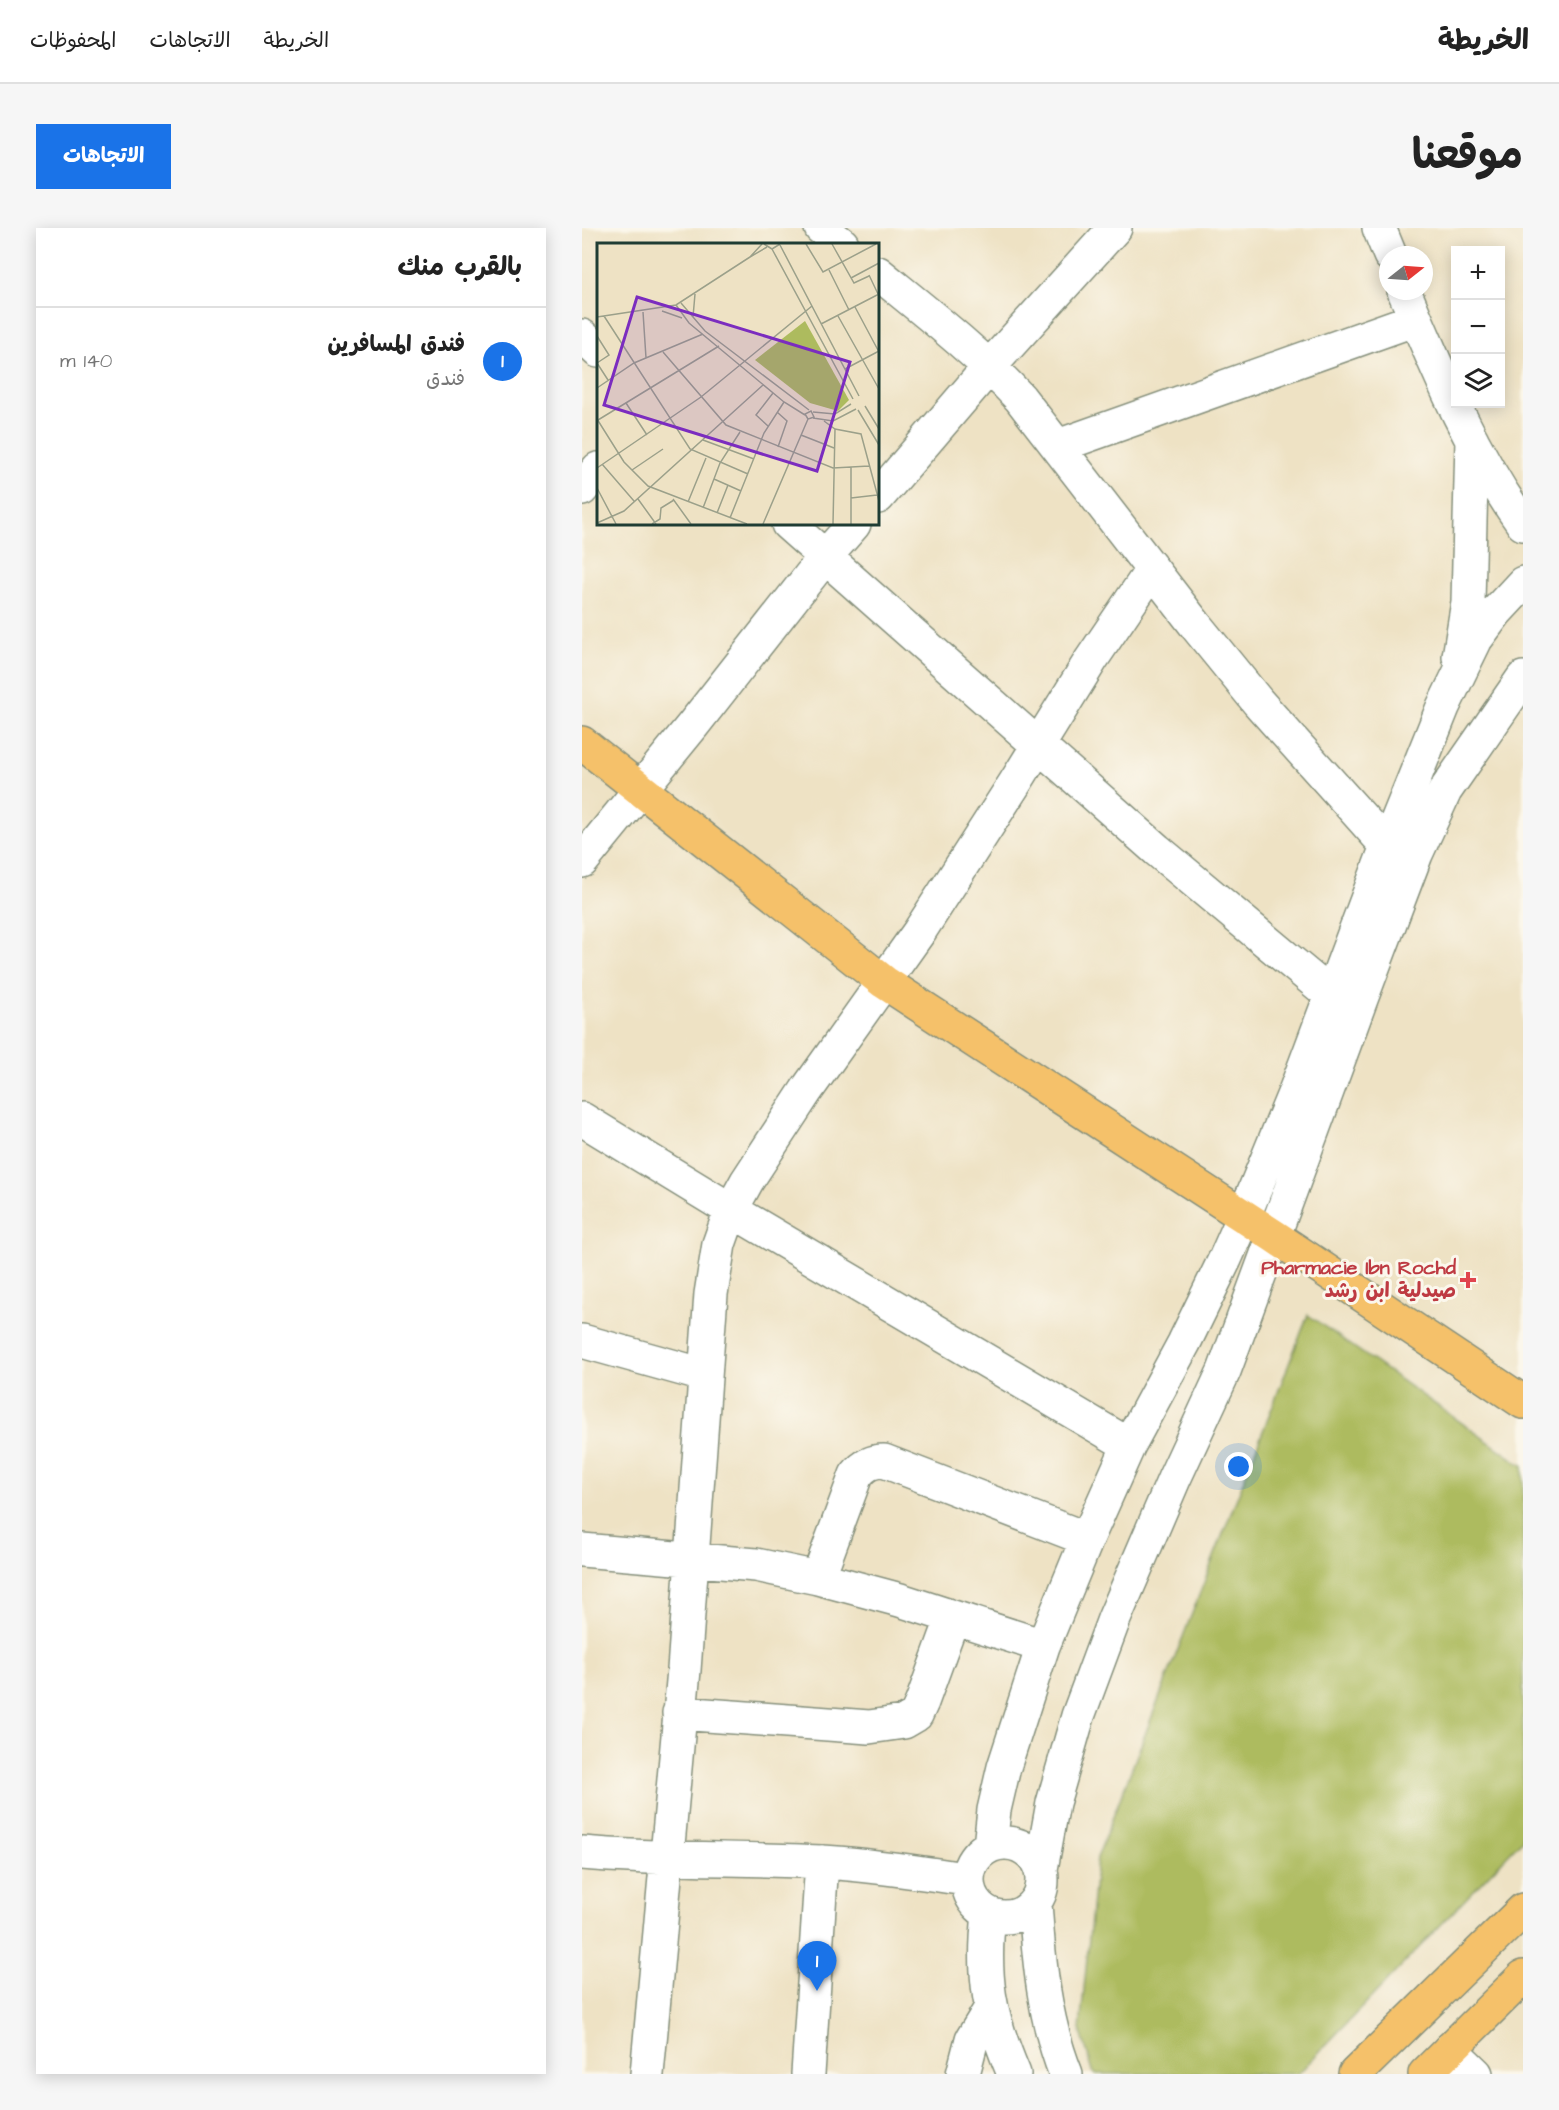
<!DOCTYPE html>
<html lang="ar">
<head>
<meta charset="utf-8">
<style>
  body { margin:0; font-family:"Architects Daughter","Playpen Sans Arabic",sans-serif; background:#f6f6f6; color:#222; direction:rtl }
  .controls { position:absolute; right:18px; top:18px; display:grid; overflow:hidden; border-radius:0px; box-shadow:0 3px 15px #0003 }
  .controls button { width:54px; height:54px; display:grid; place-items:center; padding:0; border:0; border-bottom:2px solid #e0e0e0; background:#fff; color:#222; font:30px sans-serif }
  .compass { position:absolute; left:797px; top:18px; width:54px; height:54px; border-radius:50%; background:#fff; box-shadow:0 3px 15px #0003; rotate:73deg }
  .you { position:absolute; left:657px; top:1239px; width:21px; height:21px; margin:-15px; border:4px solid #fff; border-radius:50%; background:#1a73e8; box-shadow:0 0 0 9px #1a73e833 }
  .badge { display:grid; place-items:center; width:39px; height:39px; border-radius:50%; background:#1a73e8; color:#fff; font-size:20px; font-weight:700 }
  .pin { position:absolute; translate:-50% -50px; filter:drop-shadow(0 2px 3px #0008) }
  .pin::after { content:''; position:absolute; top:32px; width:21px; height:18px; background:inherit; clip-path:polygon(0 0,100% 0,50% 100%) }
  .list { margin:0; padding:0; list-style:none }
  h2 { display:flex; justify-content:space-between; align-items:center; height:78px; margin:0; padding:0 24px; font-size:26px }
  h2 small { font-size:20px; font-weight:400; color:#767676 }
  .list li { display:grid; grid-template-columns:39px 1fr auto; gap:18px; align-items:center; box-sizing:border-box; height:108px; padding:0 24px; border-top:2px solid #e0e0e0 }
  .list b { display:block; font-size:22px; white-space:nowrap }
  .list p { margin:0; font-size:20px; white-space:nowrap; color:#767676 }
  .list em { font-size:20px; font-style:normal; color:#767676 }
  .icon { flex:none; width:33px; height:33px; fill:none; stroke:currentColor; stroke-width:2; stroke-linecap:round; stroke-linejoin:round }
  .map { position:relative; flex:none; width:941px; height:1846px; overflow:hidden; direction:ltr; border-radius:0px }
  header { display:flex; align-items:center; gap:36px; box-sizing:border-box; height:84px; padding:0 30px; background:#fff; border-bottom:2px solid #e0e0e0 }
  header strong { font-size:28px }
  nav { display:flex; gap:33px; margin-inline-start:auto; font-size:21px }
  .intro { display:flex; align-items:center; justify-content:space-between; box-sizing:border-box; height:144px; padding:0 36px }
  h1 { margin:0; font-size:42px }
  .button { padding:15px 27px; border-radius:0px; background:#1a73e8; color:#fff; font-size:21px; font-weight:700 }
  main { display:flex; gap:36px; padding:0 36px }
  aside { flex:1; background:#fff; border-radius:0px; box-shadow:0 3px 15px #0003 }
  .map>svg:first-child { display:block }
  .green { fill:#adbb5e; stroke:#667c49; stroke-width:1.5 }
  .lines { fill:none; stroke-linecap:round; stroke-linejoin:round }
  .minor-casing { stroke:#86907c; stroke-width:36 }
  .major-casing { stroke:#86907c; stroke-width:36 }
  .minor { stroke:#fff; stroke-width:33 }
  .major { stroke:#f5c16b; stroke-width:33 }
  .health-dot { fill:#e0444e; stroke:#fbf7ec; stroke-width:2 }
  .labels { text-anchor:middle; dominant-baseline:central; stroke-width:6; stroke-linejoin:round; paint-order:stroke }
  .health-label { font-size:20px; font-weight:bold; fill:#be3a42; stroke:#fbf7ec; text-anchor:end }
  .inset-road { fill:none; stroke:#9ba08a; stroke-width:1.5 }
  .view { fill:#7b2cbf; fill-opacity:0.15; stroke:#7b2cbf; stroke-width:3 }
  .inset-edge { fill:none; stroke:#1f3d34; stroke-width:3 }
</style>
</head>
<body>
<header>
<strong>الخريطة</strong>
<nav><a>الخريطة</a><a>الاتجاهات</a><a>المحفوظات</a></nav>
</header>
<div class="intro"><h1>موقعنا</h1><a class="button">الاتجاهات</a></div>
<main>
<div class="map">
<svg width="941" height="1846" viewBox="0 0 941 1846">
  <rect width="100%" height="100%" fill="#fbf7ec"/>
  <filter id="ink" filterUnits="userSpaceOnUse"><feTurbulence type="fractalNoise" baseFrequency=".0167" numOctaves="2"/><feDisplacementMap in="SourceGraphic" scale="12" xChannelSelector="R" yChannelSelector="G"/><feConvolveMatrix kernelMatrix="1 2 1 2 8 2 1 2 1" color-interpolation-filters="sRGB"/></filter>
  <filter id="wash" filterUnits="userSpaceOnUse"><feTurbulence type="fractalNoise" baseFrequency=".008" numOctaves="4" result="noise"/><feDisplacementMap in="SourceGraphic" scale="24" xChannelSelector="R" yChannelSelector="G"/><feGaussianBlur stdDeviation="1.35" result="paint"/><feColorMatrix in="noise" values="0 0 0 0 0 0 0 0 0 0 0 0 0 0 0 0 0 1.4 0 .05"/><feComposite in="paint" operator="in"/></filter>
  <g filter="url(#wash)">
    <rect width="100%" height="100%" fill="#eee2c4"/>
    <path class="green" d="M726,1087L941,1238V1611L716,1846H512L498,1801L515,1630Z"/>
  </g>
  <g filter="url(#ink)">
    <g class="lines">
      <defs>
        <path id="minor" d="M239,0L260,16
          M797,0L808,27
          M296,45C345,85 394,123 438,170L615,399L676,474L805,618
          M822,63C856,143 890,225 941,296
          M0,108L16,123
          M476,218L834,91
          M0,261L16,241
          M296,269L408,138L533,0
          M206,296L575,622L750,768
          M877,429L886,374L890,212
          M0,633L111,497L243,329L272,296
          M0,891L149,982L547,1217
          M0,1113L122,1147
          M0,1322L174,1337L236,1350L318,1372L461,1418
          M236,1350L274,1247C282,1237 290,1233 302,1233L505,1311
          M97,1485L287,1499L322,1494L334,1487L340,1474L371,1389
          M386 1652a37 37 0 1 1 74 0a37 37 0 1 1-74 0Z
          M408,1618L412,1582L422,1539L461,1418L505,1311L547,1217L602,1115L643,1031L662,988L714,861L805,618L861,479L894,411L914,384L941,355
          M0,1625C80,1632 159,1630 239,1634C288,1636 337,1645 385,1651
          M459,1641L471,1575L496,1488L532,1391L592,1251L642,1143L779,771L834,626L863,563L941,450
          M453,1675C457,1734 462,1791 484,1846
          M407,1686C400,1750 407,1787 432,1846
          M868,1821L894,1846
          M65,1846L102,1442L129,1066L137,1016L149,982L165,953L224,863L337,704L433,555L509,432L570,342
          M226,1846L240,1634
          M381,1846L390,1811L409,1780"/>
        <path id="major" d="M0,515L302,754L692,1008L941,1174
          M773,1846L941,1682
          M843,1846L941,1749"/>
      </defs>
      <use href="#minor" class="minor-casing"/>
      <use href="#major" class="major-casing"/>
      <use href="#minor" class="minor"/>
      <use href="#major" class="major"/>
    </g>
  </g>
  <path class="health-dot" d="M883 1043h6v6h6v6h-6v6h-6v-6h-6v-6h6z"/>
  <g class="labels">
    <g class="health-label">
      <text x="874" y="1040">Pharmacie Ibn Rochd<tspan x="874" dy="23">صيدلية ابن رشد</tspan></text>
    </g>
  </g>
  <g transform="translate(15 15)">
    <rect width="282" height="282" fill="#eee2c4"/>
    <path d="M208,78L252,157L241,168L213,160L158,117Z" fill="#adbb5e"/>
    <path class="inset-road" d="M165,1L153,14L170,4M167,1L175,6L183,1M209,1L226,29L279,1M235,1L257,40L272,33M183,2L262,153M175,6L256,156M232,27L252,67M272,32L281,51M254,35L282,20M84,60L108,88L212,167M79,62L92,80L187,159L208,172M258,64L282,109M65,68L85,75M46,69L49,115M7,73L93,206L151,231M241,73L282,146M0,74L79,62L153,14M96,74L98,51M224,81L282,51M0,93L12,112L0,120M66,109L129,182L236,225L272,223M0,120L11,137M248,126L282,108M0,145L37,120L106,91M29,160L50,192M268,163L282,186M261,167L282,202M180,169L190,178L181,204M216,169L238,171L254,161M216,175L236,178L259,166M0,176L27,219L51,243L150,281M1,177L122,103M227,178L238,186L264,191L282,258M171,183L159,172L176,150M204,192L237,205M106,197L157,216M5,221L37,258M0,225L104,154L215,63M35,227L66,206M117,236L144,248M0,245L19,281M254,255L280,252M41,256L59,281M76,256L94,281M91,259L109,215M106,265L123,220L143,189M120,270L131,242M133,275L167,190L187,159M0,280L27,268L166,142M55,281L63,276L64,265L77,257M166,281L211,176L217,174L214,168L208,171L211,176M236,281L238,186M254,281V224"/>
    <path class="view" d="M40,54L253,119L220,228L7,162Z"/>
    <rect width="282" height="282" class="inset-edge"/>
  </g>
</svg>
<div class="controls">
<button>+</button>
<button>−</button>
<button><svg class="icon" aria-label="layers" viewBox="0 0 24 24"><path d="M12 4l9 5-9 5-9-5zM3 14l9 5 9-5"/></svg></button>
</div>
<svg class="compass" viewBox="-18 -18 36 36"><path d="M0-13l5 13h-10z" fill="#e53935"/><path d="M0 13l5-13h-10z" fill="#767676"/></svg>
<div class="you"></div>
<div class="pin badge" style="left:235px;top:1763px">1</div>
</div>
<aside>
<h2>بالقرب منك<small></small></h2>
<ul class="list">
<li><span class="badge">1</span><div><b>فندق المسافرين</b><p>فندق</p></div><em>140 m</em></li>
</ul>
</aside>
</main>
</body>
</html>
